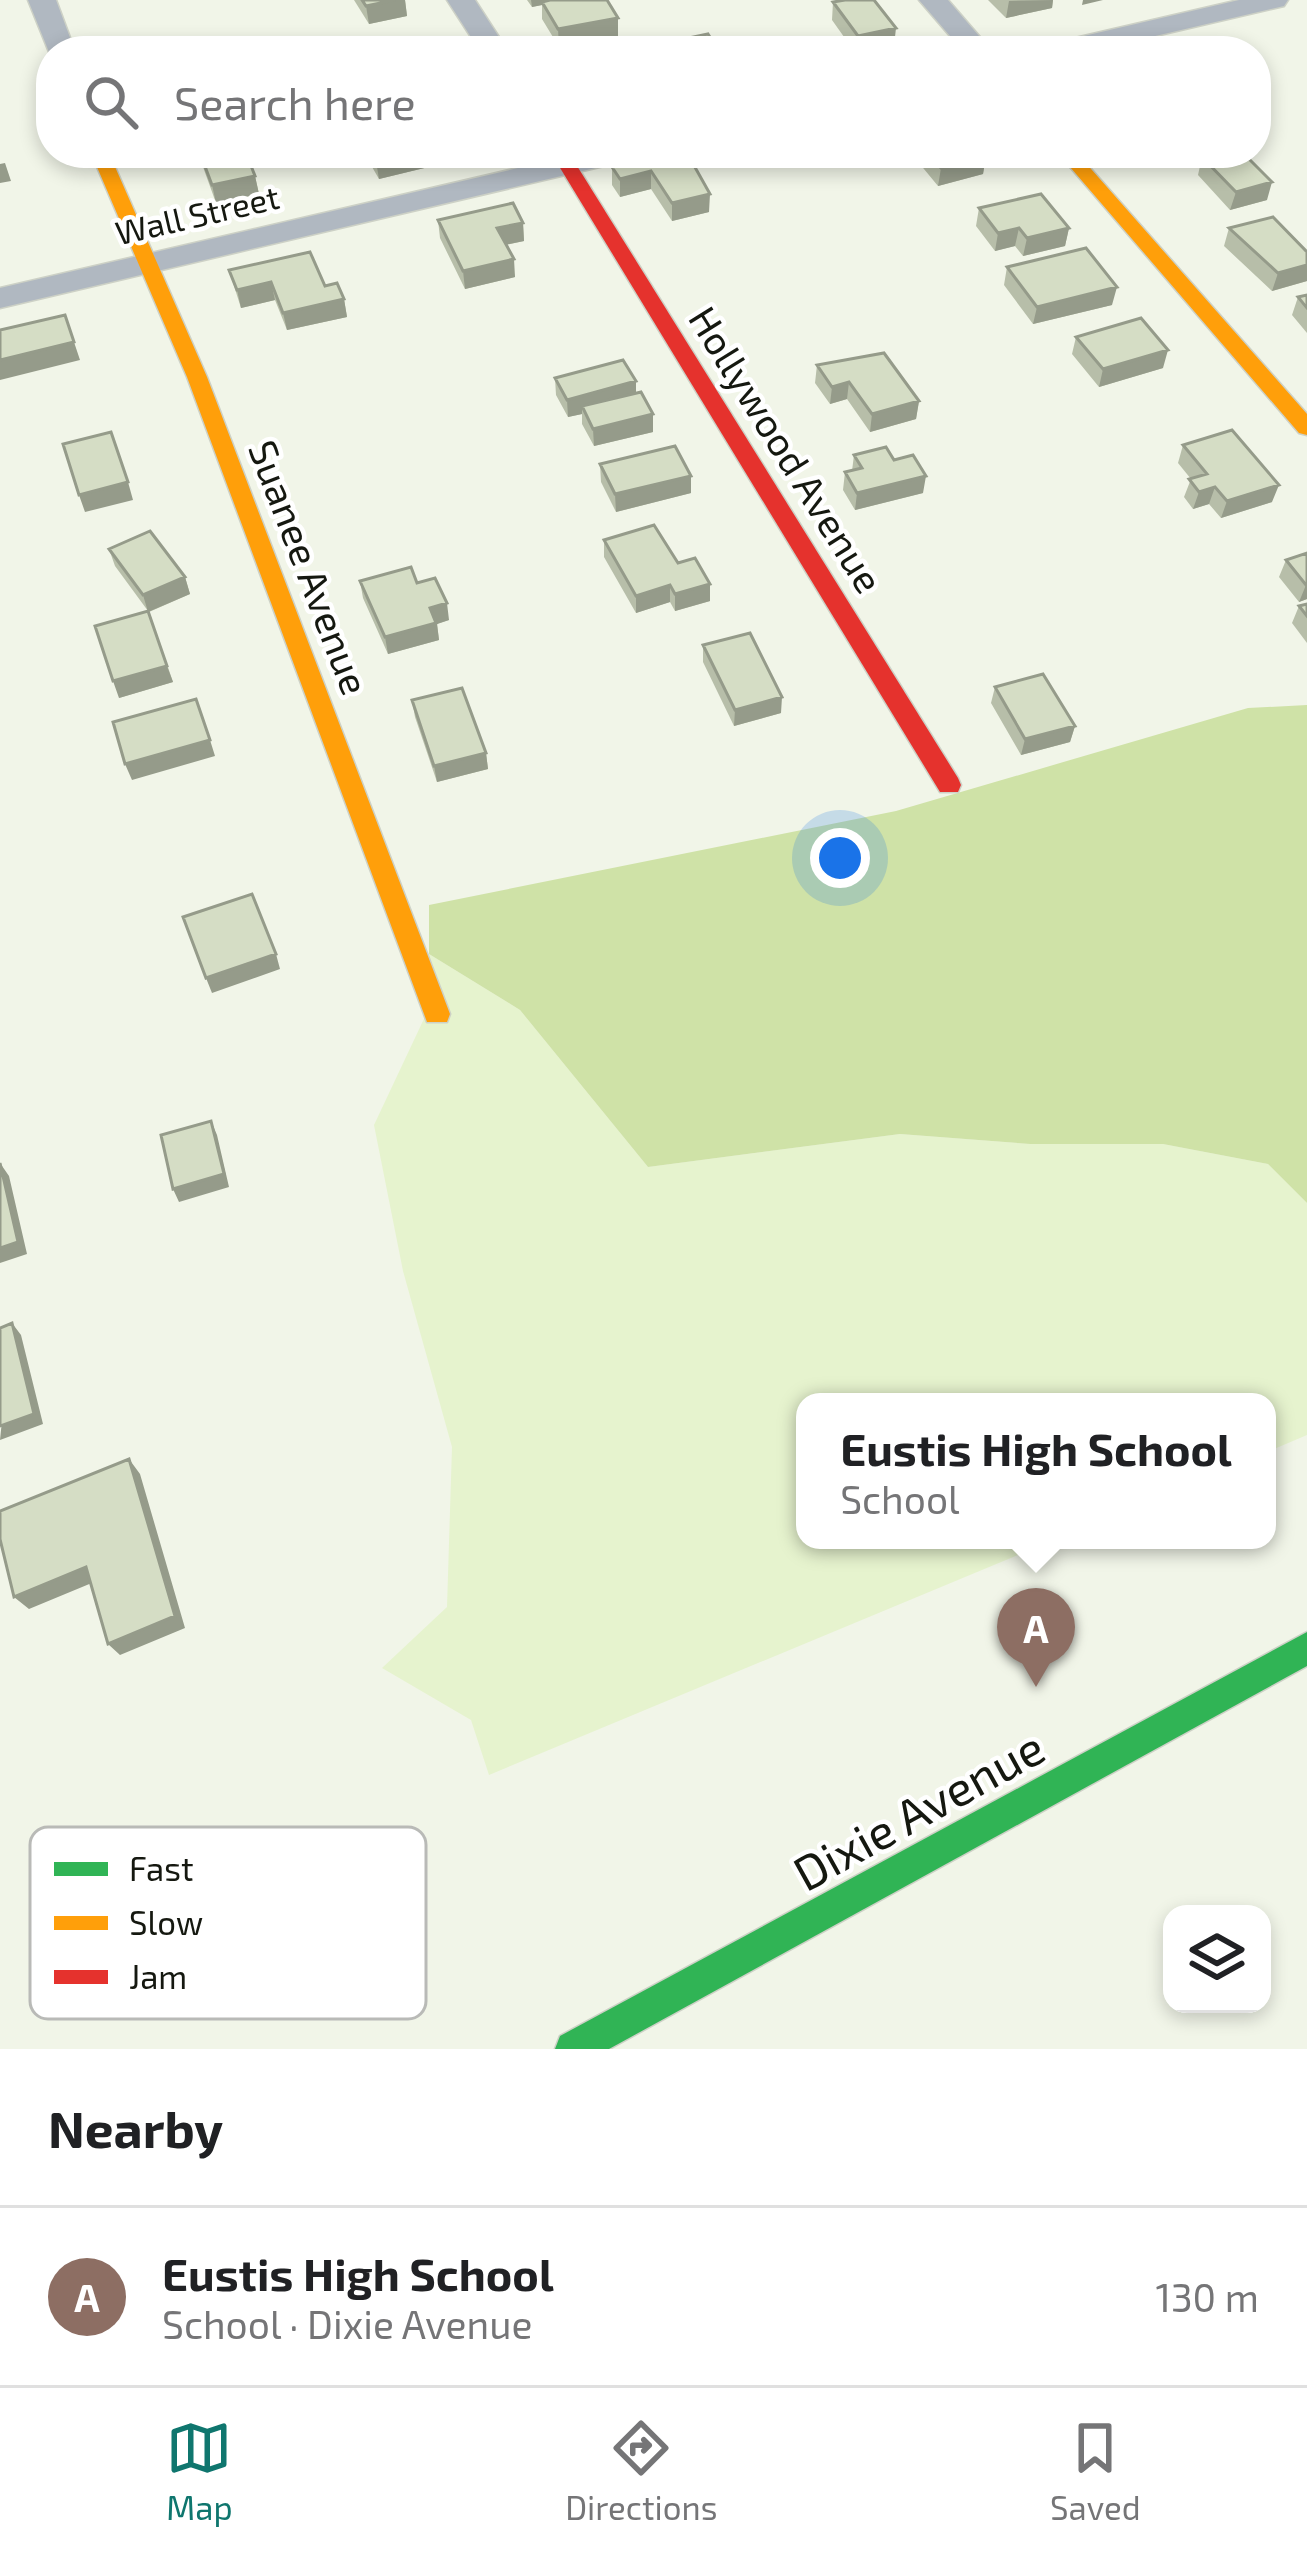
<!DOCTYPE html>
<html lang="en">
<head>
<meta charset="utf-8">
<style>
  body { margin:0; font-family:"Exo 2",sans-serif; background:#f2f2f2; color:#202124 }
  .controls { position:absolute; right:36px; bottom:36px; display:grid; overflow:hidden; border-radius:24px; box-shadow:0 6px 18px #0003 }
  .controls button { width:108px; height:108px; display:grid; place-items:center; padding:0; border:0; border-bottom:3px solid #e0e0e0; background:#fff; color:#202124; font:60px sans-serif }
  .you { position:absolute; left:840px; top:858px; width:42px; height:42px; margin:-30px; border:9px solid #fff; border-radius:50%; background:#1a73e8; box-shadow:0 0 0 18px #1a73e833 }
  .badge { display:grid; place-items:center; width:78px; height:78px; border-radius:50%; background:#0f766e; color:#fff; font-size:39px; font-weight:700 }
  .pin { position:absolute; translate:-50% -99px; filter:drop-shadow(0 3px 6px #0008) }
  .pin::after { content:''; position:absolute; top:63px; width:42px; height:36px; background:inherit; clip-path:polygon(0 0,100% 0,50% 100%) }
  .popup { position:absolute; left:796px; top:1393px; width:480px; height:156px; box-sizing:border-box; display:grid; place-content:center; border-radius:24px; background:#fff; filter:drop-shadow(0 3px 9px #0005); font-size:39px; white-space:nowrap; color:#757577 }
  .popup b { font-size:45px; color:#202124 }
  .popup::after { content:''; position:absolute; left:50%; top:100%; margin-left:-24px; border:24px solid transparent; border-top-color:#fff }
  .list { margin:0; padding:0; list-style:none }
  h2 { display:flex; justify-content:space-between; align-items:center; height:156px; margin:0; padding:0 48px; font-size:51px }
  h2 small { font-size:39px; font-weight:400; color:#757577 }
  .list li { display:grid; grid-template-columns:78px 1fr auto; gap:36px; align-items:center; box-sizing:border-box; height:180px; padding:0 48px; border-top:3px solid #e0e0e0 }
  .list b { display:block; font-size:45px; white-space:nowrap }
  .list p { margin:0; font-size:39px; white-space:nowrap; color:#757577 }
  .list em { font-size:39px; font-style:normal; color:#757577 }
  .icon { flex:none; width:66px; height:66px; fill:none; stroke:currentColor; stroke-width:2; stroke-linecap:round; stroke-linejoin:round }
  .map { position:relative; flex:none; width:1307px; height:2049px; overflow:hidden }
  .search { position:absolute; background:#fff; box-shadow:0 6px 18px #0003; left:36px; right:36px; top:36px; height:132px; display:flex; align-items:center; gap:30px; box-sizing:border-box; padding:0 42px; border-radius:48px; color:#757577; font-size:45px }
  .sheet { height:336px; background:#fff }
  nav { display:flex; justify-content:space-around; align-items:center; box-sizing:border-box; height:168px; border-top:3px solid #e0e0e0; background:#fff; font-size:33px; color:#757577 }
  nav a { display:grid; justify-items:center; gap:6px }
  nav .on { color:#0f766e }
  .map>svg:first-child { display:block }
  .green { fill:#e6f3ce }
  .forest { fill:#cfe2a7 }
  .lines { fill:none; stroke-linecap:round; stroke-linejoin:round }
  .street-casing { stroke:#cdd1c6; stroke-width:3 }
  .fast-casing { stroke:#cdd1c6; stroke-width:3 }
  .slow-casing { stroke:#cdd1c6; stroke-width:3 }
  .jam-casing { stroke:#cdd1c6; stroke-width:3 }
  .street { fill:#b0b8c1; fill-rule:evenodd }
  .fast { fill:#30b455; fill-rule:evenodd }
  .slow { fill:#ff9f0a; fill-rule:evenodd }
  .jam { fill:#e5322d; fill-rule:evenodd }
  .wall { fill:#b7bea9 }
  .shaded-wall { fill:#959b8a }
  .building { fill:#d5ddc5; stroke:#959b8a; stroke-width:3 }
  .labels { text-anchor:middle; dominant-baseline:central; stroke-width:9; stroke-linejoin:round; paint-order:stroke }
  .far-street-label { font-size:33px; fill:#151810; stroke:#fff }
  .street-label { font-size:39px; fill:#151810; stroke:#fff }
  .near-street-label { font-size:48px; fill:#151810; stroke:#fff }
  .key { fill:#fff; stroke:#b9bab7; stroke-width:3 }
  .key-label { font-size:33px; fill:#151810 }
</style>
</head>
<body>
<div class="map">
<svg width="1307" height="2049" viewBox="0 0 1307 2049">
  <rect width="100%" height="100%" fill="#f1f5e8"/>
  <path class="green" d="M429,954L520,1010L648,1167L900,1134L1030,1144H1163L1268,1164L1307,1203V1435L1267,1452V1402H805V1540H1054L489,1775L471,1720L382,1668L447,1607L452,1447L403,1271L374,1125L430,1006Z"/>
  <path class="forest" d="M1307,705V1203L1268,1164L1163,1144H1030L900,1134L648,1167L520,1010L429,954V905L896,811L1248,708Z"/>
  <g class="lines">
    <defs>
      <path id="street" d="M28,0H56L75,51H51V57Z
        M447,0H475L508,51H480Z
        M919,0H948L992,51H963Z
        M1239,0H1288L1284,6L1091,51H1041L1045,45Z
        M583,153H636L621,162L0,308V288Z"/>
      <path id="fast" d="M1307,1632V1666L609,2049H555L560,2036Z"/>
      <path id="slow" d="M91,153H109L207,377L450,1014L447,1022H427L424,1014L187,377Z
        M1058,153H1077L1307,414V435L1299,433Z"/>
      <path id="jam" d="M551,153H569L958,778L961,785L958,792H940Z"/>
    </defs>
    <use href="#street" class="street-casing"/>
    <use href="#fast" class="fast-casing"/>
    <use href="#slow" class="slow-casing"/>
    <use href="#jam" class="jam-casing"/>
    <use href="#street" class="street"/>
    <use href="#fast" class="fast"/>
    <use href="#slow" class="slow"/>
    <use href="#jam" class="jam"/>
  </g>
  <path class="wall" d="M354,0H405L407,16L369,24Z
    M527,0H584L618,18V36L559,47L542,19V5L532,7Z
    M988,0H1053L1052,8L1006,18Z
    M833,2L894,46L871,51H854L832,20Z
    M198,153H246L255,176L259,194L216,203Z
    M364,153H482V154L379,179Z
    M670,153L709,212L672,221L651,189L620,197L612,185V167Z
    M897,153H984L986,156L983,174L938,186L919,163L908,166Z
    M1202,157L1267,200L1230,210L1198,175Z
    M979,208L1069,228L1065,246L1023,256L1015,246L995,251L976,226Z
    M438,220L523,223L524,241L506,245L515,277L465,289L440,238Z
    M1229,228L1307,252V281L1272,291L1224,246Z
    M1007,267L1112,305L1033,324L1004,285Z
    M229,270L325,286L344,299L347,317L287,330L275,300L241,308Z
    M1307,295V333L1292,315L1298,297Z
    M1076,337L1163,368L1099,387L1072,354Z
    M817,365L919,401L916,419L870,432L847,399L830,404L815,383Z
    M555,378L636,393L653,432L594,446L582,424V414L568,417L556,395Z
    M1183,445L1272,502L1221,518L1209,504L1193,509L1184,497L1191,479L1178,463Z
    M854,455L894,460L923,493L855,510L843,490L845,472L852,471Z
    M600,464L691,476V493L616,512L601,482Z
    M604,540L678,563L710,601L675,611L670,602L636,613L604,557Z
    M109,549L185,577L190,594L149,612L173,682L119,698L148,611L115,566Z
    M1307,553V599L1299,602L1279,577L1286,560Z
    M360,581L417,583L449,620L437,624L439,640L388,654L363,598Z
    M1307,604V643L1292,623L1299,606Z
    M703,645L781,713L734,726L703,662Z
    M995,687L1075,726L1070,742L1021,755L991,703Z
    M412,700L486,753L488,769L437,782L415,717Z"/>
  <path class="shaded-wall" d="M395,0H405L407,16L369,24L366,6Z
    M531,0H564L542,2V5L532,7Z
    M1053,0L1052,8L1006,18L1009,1Z
    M1083,0H1103L1082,5Z
    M618,18V36L559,47L558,29Z
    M896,28L894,46L871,51H857L858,36Z
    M409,153H482V154L379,179L376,161Z
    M910,153H920L919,163L908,166Z
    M1141,153H1172L1139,161Z
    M986,156L983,174L938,186L941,168Z
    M5,163L11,181L0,183V164Z
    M651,171V189L620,197V179Z
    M255,176L259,194L216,203L212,185Z
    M1272,182L1267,200L1230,210L1236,192Z
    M710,194L709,212L672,221V203Z
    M523,223L524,241L499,246L497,228Z
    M1019,228L1015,246L995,251L998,233Z
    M1069,228L1065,246L1023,256L1027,238Z
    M514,259L515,277L465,289L463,271Z
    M1307,265V281L1272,291L1278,273Z
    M271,282L275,300L241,308L237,290Z
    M1117,287L1112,305L1033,324L1037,307Z
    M344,299L347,317L287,330L283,313Z
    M74,342L80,360L0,380V360Z
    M1168,350L1163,368L1099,387L1103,369Z
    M636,381V399L582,406V414L568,417L567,400Z
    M849,382L847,399L830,404L832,387Z
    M919,401L916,419L870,432L872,414Z
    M653,414V432L594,446L593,429Z
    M691,476V493L616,512L615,494Z
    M926,476L923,493L855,510L857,493Z
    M128,482L133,500L85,512L79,495Z
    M1279,485L1272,502L1221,518L1227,501Z
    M1215,487L1209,504L1193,509L1199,492Z
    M185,577L190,594L148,612L143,595Z
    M710,584V601L675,611V594Z
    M1307,584V599L1299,602L1306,585Z
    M670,585V602L636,613V596Z
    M447,603L449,620L437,624L439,640L388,654L385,637L430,608Z
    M167,666L173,682L119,698L113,681Z
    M782,697L781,713L734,726L735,710Z
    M1075,726L1070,742L1021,755L1025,739Z
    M210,740L215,756L132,780L125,764Z
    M486,753L488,769L437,782L434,766Z
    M276,954L280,969L212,993L206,978Z
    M211,1121L217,1135L229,1187L179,1202L173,1189Z
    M0,1163L9,1176L27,1254L0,1263Z
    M12,1323L21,1335L43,1424L0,1440Z
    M129,1459L140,1474L185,1628L120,1655L108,1644Z
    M86,1567L99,1580L29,1609L14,1597Z"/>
  <path class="building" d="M362,0H395L366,6Z
    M550,0H607L618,18L558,29L542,2Z
    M845,0H874L896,28L858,36L833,2Z
    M708,34L719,51H664L660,44Z
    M200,153H246L255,176L212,185Z
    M372,153H409L376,161Z
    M670,153H687L710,194L672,203L651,171L620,179L612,167Z
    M928,153H984L986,156L941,168Z
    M1219,153H1243L1272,182L1236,192L1202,157Z
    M1041,194L1069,228L1027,238L1019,228L998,233L979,208Z
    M513,203L523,223L497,228L514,259L463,271L438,220Z
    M1273,217L1307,252V265L1278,273L1229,228Z
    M1086,248L1117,287L1037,307L1007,267Z
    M310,252L325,286L337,283L344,299L283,313L271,282L237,290L229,270Z
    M1307,295V308L1298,297Z
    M65,315L74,342L0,360V330Z
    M1141,318L1168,350L1103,369L1076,337Z
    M884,353L919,401L872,414L849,382L832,387L817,365Z
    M623,360L636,381L567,400L555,378Z
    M641,392L653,414L593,429L582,406Z
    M1232,430L1279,485L1227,501L1215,487L1199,492L1189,479L1207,474L1183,445Z
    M111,432L128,482L79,495L63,444Z
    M675,446L691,476L615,494L600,464Z
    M886,447L894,460L913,455L926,476L857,493L845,472L862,468L854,455Z
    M654,525L678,563L695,558L710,584L675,594L670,585L636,596L604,540Z
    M150,531L185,577L143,595L109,549Z
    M1307,553V584L1306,585L1286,560Z
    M411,567L417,583L435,578L447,603L430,608L436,623L385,637L360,581Z
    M1307,604V616L1299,606Z
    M148,611L167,666L113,681L95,626Z
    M750,633L782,697L735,710L703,645Z
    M1043,674L1075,726L1025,739L995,687Z
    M462,688L486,753L434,766L412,700Z
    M196,699L210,740L125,764L113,722Z
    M252,894L276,954L206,978L183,917Z
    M211,1121L224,1174L173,1189L161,1135Z
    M0,1163L18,1242L0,1248Z
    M12,1323L34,1414L0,1426V1328Z
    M129,1459L175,1616L108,1644L86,1567L14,1597L0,1539V1511Z"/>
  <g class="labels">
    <g class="far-street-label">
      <text transform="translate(197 214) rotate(-13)">Wall Street</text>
    </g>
    <g class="street-label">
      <text transform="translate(787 449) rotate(58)">Hollywood Avenue</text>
      <text transform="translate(310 567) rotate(69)">Suanee Avenue</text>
    </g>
    <g class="near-street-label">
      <text transform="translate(918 1809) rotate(-29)">Dixie Avenue</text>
    </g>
  </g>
  <rect x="30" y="1827" width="396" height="192" rx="18" class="key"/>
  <rect x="54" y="1862" width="54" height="14" fill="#30b455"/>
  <rect x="54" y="1916" width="54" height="14" fill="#ff9f0a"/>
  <rect x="54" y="1970" width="54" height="14" fill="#e5322d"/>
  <g class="key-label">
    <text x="129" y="1881">Fast</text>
    <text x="129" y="1935">Slow</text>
    <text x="129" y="1989">Jam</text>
  </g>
</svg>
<div class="controls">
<button><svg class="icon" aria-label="layers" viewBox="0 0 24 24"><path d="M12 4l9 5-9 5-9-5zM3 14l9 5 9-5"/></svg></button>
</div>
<div class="you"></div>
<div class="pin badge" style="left:1036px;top:1687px;background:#8d6e63">A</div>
<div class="popup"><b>Eustis High School</b>School</div>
<div class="search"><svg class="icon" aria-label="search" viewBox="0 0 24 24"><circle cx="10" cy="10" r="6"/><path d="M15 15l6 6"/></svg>Search here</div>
</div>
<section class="sheet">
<h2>Nearby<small></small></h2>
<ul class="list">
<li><span class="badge" style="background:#8d6e63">A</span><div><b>Eustis High School</b><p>School · Dixie Avenue</p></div><em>130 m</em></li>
</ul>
</section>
<nav>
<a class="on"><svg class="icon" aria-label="map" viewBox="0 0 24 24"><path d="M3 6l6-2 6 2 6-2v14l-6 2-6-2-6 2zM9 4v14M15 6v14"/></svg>Map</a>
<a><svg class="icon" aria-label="directions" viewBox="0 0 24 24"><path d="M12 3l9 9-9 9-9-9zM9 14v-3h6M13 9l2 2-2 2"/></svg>Directions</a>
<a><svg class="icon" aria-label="saved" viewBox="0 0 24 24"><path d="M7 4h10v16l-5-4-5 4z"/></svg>Saved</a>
</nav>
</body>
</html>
